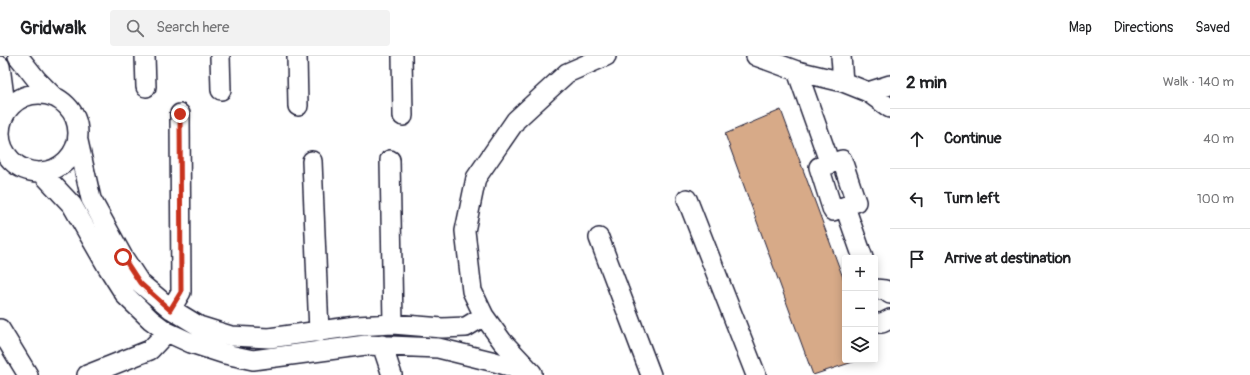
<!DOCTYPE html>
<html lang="en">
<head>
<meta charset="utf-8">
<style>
  body { margin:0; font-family:Pangolin,sans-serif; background:#f2f2f2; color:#202124 }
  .controls { position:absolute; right:12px; bottom:12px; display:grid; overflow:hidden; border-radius:4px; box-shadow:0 2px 10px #0003 }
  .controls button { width:36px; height:36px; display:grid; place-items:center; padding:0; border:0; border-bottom:1px solid #e0e0e0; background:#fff; color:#202124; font:20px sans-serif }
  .stop { position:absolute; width:12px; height:12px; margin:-9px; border:3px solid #c8321e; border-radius:50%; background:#fff }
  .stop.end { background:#c8321e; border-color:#fff; box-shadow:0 1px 4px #0008 }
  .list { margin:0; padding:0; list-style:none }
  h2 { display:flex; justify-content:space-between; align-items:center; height:52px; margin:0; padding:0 16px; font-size:17px }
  h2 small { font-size:13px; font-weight:400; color:#757577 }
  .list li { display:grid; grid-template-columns:26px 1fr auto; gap:12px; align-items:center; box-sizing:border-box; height:60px; padding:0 16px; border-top:1px solid #e0e0e0 }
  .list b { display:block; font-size:15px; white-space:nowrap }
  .list em { font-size:13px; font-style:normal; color:#757577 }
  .icon { flex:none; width:22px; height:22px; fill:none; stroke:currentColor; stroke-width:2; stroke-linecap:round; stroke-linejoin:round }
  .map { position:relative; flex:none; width:890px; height:319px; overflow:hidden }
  header { display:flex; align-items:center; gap:24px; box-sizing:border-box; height:56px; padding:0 20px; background:#fff; border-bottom:1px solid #e0e0e0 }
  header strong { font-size:19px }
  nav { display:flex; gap:22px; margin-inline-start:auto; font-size:14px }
  .search { width:280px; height:36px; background:#f2f2f2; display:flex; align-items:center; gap:10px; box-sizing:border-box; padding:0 14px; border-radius:4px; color:#757577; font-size:15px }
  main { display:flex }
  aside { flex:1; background:#fff }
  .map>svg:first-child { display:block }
  .building { fill:#d7aa88; stroke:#22223b }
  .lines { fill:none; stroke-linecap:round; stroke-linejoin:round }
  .minor-casing { stroke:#22223b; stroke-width:22 }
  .minor { stroke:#fff; stroke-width:19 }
  .route { stroke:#c8321e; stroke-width:5 }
</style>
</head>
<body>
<header>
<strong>Gridwalk</strong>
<div class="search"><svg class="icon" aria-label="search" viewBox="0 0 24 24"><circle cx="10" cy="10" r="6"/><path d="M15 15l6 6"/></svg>Search here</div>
<nav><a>Map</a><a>Directions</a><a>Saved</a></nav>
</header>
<main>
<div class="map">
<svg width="890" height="319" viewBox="0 0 890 319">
  <rect width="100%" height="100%" fill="#fff"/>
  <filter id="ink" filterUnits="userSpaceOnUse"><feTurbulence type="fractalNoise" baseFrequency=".025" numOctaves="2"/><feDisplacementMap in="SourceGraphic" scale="8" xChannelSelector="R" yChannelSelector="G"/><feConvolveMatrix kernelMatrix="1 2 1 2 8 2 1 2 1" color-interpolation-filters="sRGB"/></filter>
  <g filter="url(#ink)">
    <path class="building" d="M781,54L845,227V304H859L813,319L725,78Z"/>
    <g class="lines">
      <defs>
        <path id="minor" d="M18,0L37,24L54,41
          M145,0L146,31
          M220,0L221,34
          M297,0L298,50
          M402,0L403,60
          M756,0L797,15L843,26L868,36L890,52
          M841,0L843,26
          M0,10L4,41L2,64
          M797,15L830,108
          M868,36L890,29
          M0 77a39 39 0 1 1 78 0a39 39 0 1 1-78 0Z
          M78,85L91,143L123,201L140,227L171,253L199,270L231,280L269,282L356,270L393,268L442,272L466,271L484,260
          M390,104L393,268
          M842,104L856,146L833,155L819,111Z
          M312,105L319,276
          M41,116L72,149L107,210L126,240L151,264L167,276L191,287L225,298L253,304L366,289L438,292L495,306L532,317
          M687,143L756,319
          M845,151L863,202
          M599,182L651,319
          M875,233L885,234L890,238
          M171,253L181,236L180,58
          M875,267H882L890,263
          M0,273L28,319
          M382,289L392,319
          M532,317L502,285L484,260L472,235L465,175L476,122L516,64L567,17L606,0
          M87,319L150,294L167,276"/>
      </defs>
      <use href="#minor" class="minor-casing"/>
      <use href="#minor" class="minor"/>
    </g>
  </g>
  <g class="lines" filter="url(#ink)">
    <path class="route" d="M123,201L140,227L170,254L181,236L180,58"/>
  </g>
</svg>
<div class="controls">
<button>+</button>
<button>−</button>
<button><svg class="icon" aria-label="layers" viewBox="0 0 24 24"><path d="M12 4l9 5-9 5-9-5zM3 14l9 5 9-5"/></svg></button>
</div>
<div class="stop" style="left:123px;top:201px"></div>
<div class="stop end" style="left:180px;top:58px"></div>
</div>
<aside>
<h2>2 min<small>Walk · 140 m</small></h2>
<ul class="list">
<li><svg class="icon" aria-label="ahead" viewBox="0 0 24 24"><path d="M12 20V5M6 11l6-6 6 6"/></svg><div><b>Continue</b></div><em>40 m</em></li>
<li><svg class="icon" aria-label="left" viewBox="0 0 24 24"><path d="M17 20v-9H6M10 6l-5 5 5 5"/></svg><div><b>Turn left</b></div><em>100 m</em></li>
<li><svg class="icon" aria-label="arrive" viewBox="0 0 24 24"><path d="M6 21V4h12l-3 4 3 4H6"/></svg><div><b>Arrive at destination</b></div></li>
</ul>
</aside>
</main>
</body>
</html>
